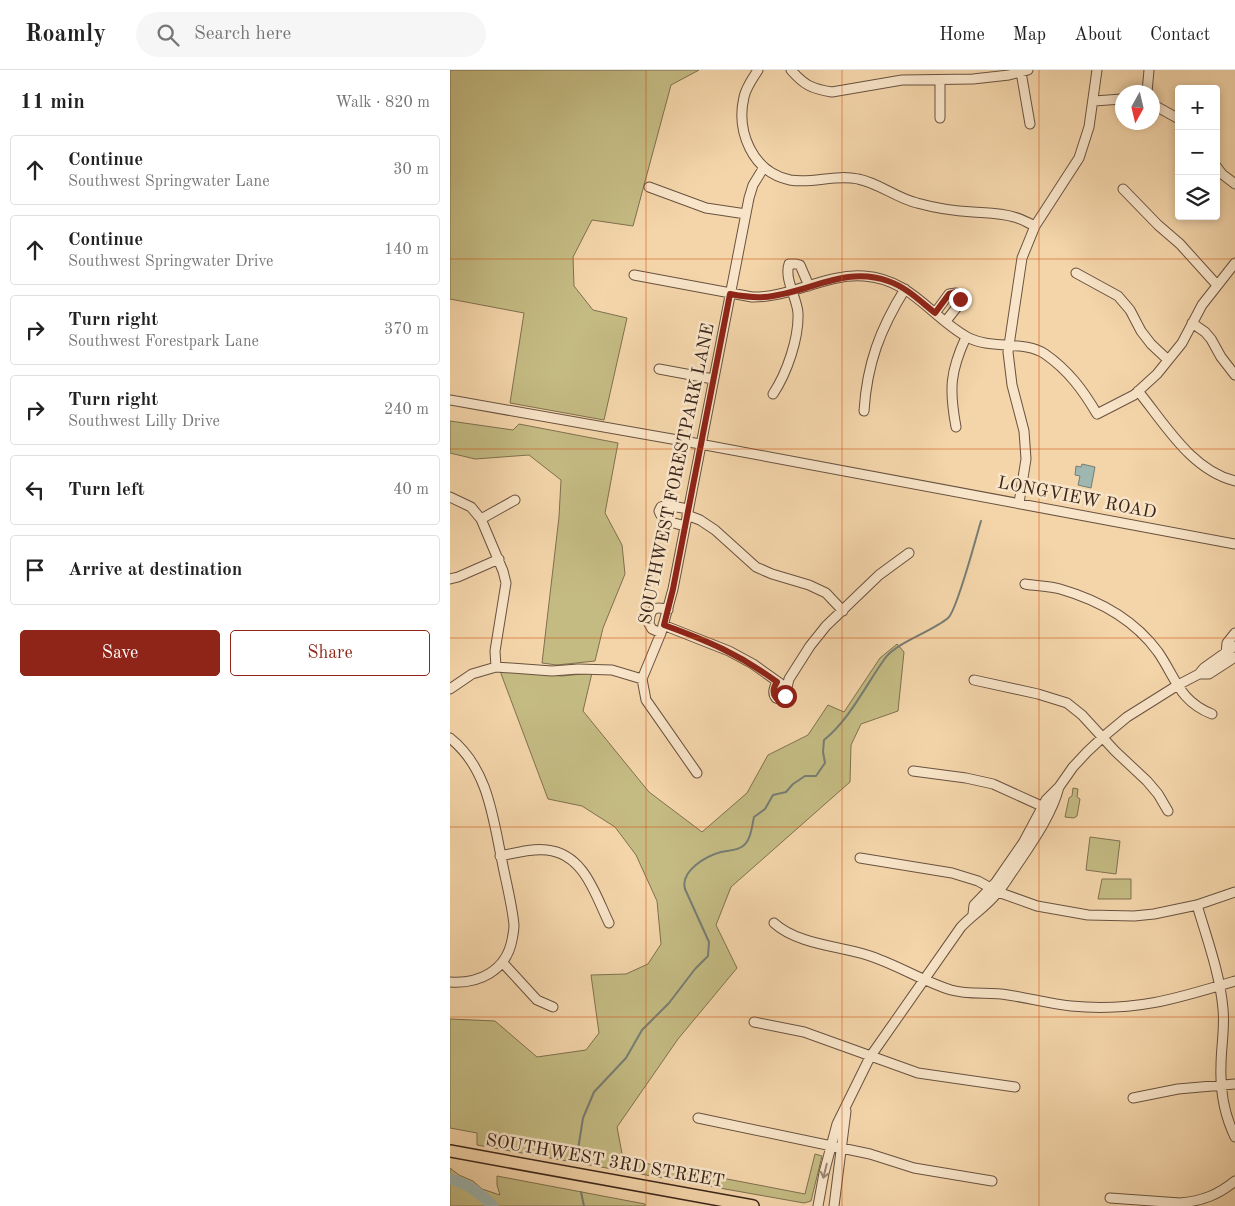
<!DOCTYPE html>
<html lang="en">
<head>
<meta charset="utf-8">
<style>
  body { margin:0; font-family:"Old Standard TT",serif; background:#f6f6f6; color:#222 }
  .controls { position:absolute; right:15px; top:15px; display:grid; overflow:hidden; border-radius:5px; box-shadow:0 2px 8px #0003 }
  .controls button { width:45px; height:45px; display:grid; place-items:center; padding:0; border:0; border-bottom:1px solid #e0e0e0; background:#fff; color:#222; font:25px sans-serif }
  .compass { position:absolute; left:665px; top:15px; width:45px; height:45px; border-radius:50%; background:#fff; box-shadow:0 2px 8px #0003; rotate:188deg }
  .stop { position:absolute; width:15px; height:15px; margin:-11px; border:4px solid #8f2418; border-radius:50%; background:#fff }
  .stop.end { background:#8f2418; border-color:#fff; box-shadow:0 1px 5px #0008 }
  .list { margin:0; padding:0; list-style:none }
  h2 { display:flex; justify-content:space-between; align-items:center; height:65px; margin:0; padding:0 20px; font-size:21px }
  h2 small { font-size:16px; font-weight:400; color:#767676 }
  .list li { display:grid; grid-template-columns:32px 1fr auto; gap:15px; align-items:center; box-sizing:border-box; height:70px; margin:0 10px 10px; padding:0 10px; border:1px solid #e0e0e0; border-radius:5px }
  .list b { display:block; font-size:19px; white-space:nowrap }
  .list p { margin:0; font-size:16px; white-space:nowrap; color:#767676 }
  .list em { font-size:16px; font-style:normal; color:#767676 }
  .actions { display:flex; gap:10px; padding:15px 20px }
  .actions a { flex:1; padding:11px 0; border:1px solid #8f2418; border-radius:5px; text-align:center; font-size:18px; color:#8f2418 }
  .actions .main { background:#8f2418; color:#fff }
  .icon { flex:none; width:28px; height:28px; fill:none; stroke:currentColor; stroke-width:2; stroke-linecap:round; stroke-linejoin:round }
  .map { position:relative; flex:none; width:785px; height:1136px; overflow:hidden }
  header { display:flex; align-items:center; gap:30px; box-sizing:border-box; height:70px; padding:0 25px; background:#fff; border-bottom:1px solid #e0e0e0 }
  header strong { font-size:24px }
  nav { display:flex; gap:28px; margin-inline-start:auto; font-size:18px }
  .search { width:350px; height:45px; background:#f6f6f6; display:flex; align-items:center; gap:12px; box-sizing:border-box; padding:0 18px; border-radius:28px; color:#767676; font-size:19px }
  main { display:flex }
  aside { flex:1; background:#fff }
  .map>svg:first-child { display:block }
  .green { fill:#c4bb83; stroke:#80704f }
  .water { fill:#9eb7b1; stroke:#767d75 }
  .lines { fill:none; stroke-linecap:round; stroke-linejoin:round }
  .stream { stroke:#767d75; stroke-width:2 }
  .river { stroke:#9eb7b1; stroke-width:11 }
  .minor-casing { stroke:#69523f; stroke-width:11 }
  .major-casing { stroke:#3b261b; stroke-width:14 }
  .minor { stroke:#f8e4c8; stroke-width:9 }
  .major { stroke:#f4d5aa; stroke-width:11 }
  .oneway { stroke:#9a8572 }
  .route { stroke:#8f2418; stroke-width:6 }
  .grid { fill:none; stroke:#ce510e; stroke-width:1; stroke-opacity:0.55 }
  .labels { text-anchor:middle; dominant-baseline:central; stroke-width:5; stroke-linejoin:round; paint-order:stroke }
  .street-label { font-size:18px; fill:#3b261b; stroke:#f8e4c8 }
</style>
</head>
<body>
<header>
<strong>Roamly</strong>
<div class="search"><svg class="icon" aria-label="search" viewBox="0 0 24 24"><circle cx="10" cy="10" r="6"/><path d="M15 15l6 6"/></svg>Search here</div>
<nav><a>Home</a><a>Map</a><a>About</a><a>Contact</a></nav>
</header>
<main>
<aside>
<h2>11 min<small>Walk · 820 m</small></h2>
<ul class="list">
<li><svg class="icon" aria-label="ahead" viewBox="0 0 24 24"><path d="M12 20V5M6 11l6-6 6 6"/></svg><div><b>Continue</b><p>Southwest Springwater Lane</p></div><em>30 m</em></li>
<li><svg class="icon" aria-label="ahead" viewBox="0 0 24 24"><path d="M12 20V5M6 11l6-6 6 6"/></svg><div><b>Continue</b><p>Southwest Springwater Drive</p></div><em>140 m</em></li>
<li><svg class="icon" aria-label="right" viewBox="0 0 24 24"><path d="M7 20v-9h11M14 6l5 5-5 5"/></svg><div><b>Turn right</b><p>Southwest Forestpark Lane</p></div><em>370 m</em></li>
<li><svg class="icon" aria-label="right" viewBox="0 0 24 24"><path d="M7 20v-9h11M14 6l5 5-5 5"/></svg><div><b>Turn right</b><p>Southwest Lilly Drive</p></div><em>240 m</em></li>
<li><svg class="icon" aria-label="left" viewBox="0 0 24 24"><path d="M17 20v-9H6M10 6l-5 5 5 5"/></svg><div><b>Turn left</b></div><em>40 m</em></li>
<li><svg class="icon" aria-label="arrive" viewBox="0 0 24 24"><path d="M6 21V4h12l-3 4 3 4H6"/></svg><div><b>Arrive at destination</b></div></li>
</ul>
<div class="actions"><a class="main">Save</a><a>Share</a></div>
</aside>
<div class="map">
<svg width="785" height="1136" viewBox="0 0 785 1136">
  <rect width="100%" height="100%" fill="#f4d5aa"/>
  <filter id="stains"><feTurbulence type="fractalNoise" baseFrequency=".004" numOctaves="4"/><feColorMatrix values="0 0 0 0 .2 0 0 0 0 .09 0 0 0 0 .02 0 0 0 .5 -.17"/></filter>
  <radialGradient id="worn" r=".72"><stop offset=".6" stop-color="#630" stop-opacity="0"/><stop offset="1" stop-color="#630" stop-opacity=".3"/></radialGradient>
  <path class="green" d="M0,0H249L221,15L183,156L142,150L123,187L124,216L143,240L177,248L154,350L60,333L74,243L0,229Z
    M0,351L63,360L69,354L168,373L155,443L172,475L175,504L153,558L145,591L107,595L92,593L109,447L111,410L79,385L25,389L0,383Z
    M447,574L454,582L448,641L411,654L401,675L400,712L281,817L266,855L287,898L228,969L167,1057L173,1089L355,1124L365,1084L372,1086L361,1131L354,1133L27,1075V1063L0,1058V949L45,951L87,987L136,980L149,963L141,905L176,904L198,894L211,874L207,831L186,785L165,757L132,736L98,729L50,601L112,606L142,603L133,641L199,722L252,762L297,723L318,685L358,665L378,635L394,642L430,588Z
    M623,718L628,719L627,727L630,729L627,746L624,748L615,747L619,728L622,726Z
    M640,767L670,771L666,804L636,800Z
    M652,809H681V829H648Z
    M0,1098L9,1105L23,1111L32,1119L50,1125L47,1115V1106L195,1134V1136H0Z"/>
  <path class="water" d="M632,394L645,397L641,418L628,415L630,406L625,405L626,396L631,397Z"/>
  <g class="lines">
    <path class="stream" d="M126,1092L133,1048L144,1022L176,988L192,960L219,933L245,899L258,886L259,872L235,819C230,801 256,786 271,782C278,780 287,781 293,776C301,770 302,756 304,747L315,739L323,725L336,722L343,714L355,706H366L375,693L373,682L374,670C401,648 416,614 436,587C448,572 483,561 498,548C507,541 526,467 531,451
      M131,1122L134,1136"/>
    <path class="river" d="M0,1109C18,1113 29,1123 43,1136"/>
    <defs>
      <path id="minor" d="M308,0C303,8 296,17 294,27C286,61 302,102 340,110C363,114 385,104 408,109C429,113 446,128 467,133C485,138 504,141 523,142C537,143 551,143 564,147C572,149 578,153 585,156
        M341,0C354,15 362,19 382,22L452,10L523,9L559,5L578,0
        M571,2L580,54
        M697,22L699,0
        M644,31L672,29
        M702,34L729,49
        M490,48V11
        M766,96L772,104L785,114
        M199,117L256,138L296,144
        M673,119L708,155L730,174L767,215
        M626,203L668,226L680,240L691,261L701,274L718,290
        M184,205L302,227C341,228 376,203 414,206C461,209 481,247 517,267C541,280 574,270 595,284C618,300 633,320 647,344L684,325L707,304L732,273L752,235L785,193
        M485,243L499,224L506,223L509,225L510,233L496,251
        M742,253L755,262L761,269L771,287L785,305
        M209,299L263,309
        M688,321C715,354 741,400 785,411
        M323,324C337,303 349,268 348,243C347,228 334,209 339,194H346L350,195L359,216
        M0,330L239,372L785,474
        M414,341C417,294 430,259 455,219
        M506,357C499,319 500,302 516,267
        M0,427L21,437L31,449L53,501L56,513L45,581L46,597
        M569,433L576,389L574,361L562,315L558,282L572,188L585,156L629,88L639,57L647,0
        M237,445L250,450L265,460L306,497L322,504L359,515L376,523L393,541
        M31,449L65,430
        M235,456C226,453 212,452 209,441L211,437L216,435L238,439
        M0,509L8,507L49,489
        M575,514C586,516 599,516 610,519C648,530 684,549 708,582C726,608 729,631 762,644
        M213,555L279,581L303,594L331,614
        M211,563L202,559L199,554C200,539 204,535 218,540
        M776,584L777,573L785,563
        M749,604L754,598L785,576
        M524,610L588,624L617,633L632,645L665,681L697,711L708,724L718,741
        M327,612C324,618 322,623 326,628L331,629L335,626L339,609L360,576L376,556L429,505L459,483
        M0,619L22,604L46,597L102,601L128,599L162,600L192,609
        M0,668C38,698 43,748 52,791C56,812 62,834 64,855C64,860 63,865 62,870C56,901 29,914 0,912
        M463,701L516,708L543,714L596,738
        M247,703L196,630L192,609L211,563L223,519L299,128L303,115L314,97
        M50,786C65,783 82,778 97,780C134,784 145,824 159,853
        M410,788L502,803L528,811L548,822L587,836L638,845L684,846L704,844L747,835L785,822
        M747,835C757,869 770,904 773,939C775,958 771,977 771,996C770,1021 774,1044 785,1067
        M523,844L524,835L546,812L573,773L596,730L609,717L623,697L637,682L653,667L677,647L728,615L749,604H759L785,587
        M324,853C347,874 388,876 417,885C446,894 472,911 501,920C519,925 539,922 558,925C579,928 600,934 621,936C684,942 726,929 785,911
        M53,893L87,930L103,937
        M304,952L354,962L468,1003L565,1017
        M683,1028L728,1019L785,1014
        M248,1048L420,1084L464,1098L542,1111
        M660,1128L730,1133C752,1131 768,1125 785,1111
        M368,1136L374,1103L387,1054L420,987L511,857C523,844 536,837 547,823C554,816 559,806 565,798C581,774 602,745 609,717
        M384,1136L396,1041"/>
      <path id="major" d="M0,1081L303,1136"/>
    </defs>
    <use href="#minor" class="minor-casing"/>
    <use href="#major" class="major-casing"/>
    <use href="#minor" class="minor"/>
    <use href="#major" class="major"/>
  </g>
  <defs><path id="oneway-shaft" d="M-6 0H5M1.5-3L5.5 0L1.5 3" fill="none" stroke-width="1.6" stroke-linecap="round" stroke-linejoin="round" transform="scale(1.25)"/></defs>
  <use class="oneway" href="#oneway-shaft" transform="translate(375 1101) rotate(104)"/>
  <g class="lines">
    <path class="route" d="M335,626L331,629L326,628C322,623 323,618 327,612C289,584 258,571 214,555L223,519L280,224C291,226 302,228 314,227C357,224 394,195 438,211C456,217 470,231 485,243L499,224L506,222L509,225L510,229"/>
  </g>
  <path class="grid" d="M196,0V1136M392,0V1136M589,0V1136M0,189H785M0,379H785M0,568H785M0,757H785M0,947H785"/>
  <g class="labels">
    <g class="street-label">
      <text transform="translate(227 404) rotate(-78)">SOUTHWEST FORESTPARK LANE</text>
      <text transform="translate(627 428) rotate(11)">LONGVIEW ROAD</text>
      <text transform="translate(155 1091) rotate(10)">SOUTHWEST 3RD STREET</text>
    </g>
  </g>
  <rect width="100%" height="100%" filter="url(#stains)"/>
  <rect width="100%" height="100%" fill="url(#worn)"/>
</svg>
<div class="controls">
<button>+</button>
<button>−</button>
<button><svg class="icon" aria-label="layers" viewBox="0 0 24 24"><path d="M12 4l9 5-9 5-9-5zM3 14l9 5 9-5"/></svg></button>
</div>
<svg class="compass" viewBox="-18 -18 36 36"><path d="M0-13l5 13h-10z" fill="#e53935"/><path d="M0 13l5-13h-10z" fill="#767676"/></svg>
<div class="stop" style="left:335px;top:626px"></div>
<div class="stop end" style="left:510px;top:229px"></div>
</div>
</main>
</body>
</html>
